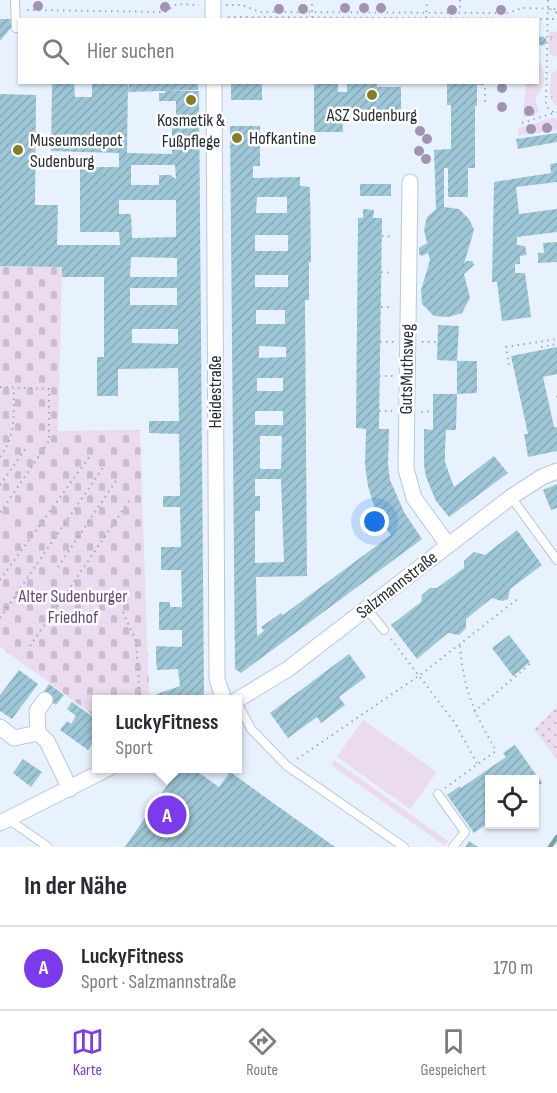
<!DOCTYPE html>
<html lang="de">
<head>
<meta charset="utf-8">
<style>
  body { margin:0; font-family:"Sofia Sans Condensed",sans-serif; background:#f7f7f7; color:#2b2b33 }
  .controls { position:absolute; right:18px; bottom:18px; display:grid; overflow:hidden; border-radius:0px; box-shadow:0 2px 4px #0004 }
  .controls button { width:54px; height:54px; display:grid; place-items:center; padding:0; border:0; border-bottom:2px solid #e1e1e2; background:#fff; color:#2b2b33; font:30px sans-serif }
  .you { position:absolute; left:375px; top:522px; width:21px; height:21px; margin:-15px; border:4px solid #fff; border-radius:50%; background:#1a73e8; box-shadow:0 0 0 9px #1a73e833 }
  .badge { display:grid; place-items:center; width:39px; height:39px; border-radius:50%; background:#7c3aed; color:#fff; font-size:20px; font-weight:700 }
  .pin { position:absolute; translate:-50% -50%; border:3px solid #fff; box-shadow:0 2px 6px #0006 }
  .popup { position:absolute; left:92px; top:695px; width:150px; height:78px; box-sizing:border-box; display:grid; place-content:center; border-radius:0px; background:#fff; filter:drop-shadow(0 2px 4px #0005); font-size:20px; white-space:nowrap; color:#7c7c81 }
  .popup b { font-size:22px; color:#2b2b33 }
  .popup::after { content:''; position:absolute; left:50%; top:100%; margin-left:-12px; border:12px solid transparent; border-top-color:#fff }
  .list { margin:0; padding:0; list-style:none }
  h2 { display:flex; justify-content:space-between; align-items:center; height:78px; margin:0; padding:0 24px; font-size:26px }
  h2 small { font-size:20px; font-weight:400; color:#7c7c81 }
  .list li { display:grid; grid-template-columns:39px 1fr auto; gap:18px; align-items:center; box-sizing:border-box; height:84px; padding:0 24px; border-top:2px solid #e1e1e2 }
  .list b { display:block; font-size:22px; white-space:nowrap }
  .list p { margin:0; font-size:20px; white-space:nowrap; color:#7c7c81 }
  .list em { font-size:20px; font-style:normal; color:#7c7c81 }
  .icon { flex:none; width:33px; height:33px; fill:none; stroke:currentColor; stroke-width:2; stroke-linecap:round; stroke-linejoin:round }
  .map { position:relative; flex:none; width:557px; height:847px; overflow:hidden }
  .search { position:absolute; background:#fff; box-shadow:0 2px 4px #0004; left:18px; right:18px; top:18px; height:66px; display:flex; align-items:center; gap:15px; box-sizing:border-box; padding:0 21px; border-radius:0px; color:#7c7c81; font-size:22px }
  .sheet { height:162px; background:#fff }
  nav { display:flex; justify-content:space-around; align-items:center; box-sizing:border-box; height:84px; border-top:2px solid #e1e1e2; background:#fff; font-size:16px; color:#7c7c81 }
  nav a { display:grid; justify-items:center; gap:3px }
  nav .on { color:#7c3aed }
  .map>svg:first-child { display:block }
  .grass { fill:url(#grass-tufts) }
  .cemetery { fill:url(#cemetery-stones) }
  .park { fill:url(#park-dots) }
  .garden { fill:#eadbf0 }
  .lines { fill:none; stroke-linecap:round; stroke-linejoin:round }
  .stream { stroke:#7da0a1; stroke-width:4.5 }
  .building { fill:url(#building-hatch); fill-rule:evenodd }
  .service-casing { stroke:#b7c8dd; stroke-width:10 }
  .minor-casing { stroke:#b7c8dd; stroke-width:17 }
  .path { stroke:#a2abb6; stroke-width:2; stroke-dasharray:1.5 4.5; stroke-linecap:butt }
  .service { stroke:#fff; stroke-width:8 }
  .minor { stroke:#fff; stroke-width:15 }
  .tree { fill:#a194b3 }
  .poi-dot { fill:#867d23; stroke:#fff; stroke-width:2 }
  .labels { text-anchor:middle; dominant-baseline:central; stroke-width:5; stroke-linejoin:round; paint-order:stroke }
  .poi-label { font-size:18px; fill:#262c34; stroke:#fff }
  .street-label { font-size:18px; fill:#262c34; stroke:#fff }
  .park-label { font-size:18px; fill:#674874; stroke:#fff }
</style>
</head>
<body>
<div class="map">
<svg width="557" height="847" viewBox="0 0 557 847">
  <defs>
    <pattern id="grass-tufts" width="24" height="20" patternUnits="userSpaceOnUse" patternTransform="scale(1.5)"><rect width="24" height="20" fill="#eadbf0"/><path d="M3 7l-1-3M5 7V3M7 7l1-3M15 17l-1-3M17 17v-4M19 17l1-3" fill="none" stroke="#c9bcce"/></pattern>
    <pattern id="cemetery-stones" width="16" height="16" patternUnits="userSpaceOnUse" patternTransform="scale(1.5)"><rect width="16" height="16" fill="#eadbf0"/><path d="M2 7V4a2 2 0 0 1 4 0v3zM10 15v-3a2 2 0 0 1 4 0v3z" fill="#c9bcce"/></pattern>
    <pattern id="park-dots" width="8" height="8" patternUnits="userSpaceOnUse" patternTransform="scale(1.5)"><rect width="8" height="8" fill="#eadbf0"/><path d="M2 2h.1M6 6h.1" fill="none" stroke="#c9bcce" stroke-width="1.8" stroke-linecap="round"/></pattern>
    <pattern id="building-hatch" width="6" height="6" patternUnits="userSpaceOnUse" patternTransform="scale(1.5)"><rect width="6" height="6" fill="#9dc6d7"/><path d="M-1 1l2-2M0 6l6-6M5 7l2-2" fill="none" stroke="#87aab9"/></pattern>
  </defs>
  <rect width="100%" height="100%" fill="#e8f2ff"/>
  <path class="grass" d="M549,31L557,32V57L549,54Z
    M538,59C544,67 547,82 541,90C539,93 537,96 535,99L539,111L534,116L523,117L526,83L538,82Z
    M557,70V106C547,100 551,84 551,73Z
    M557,117V130L518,136V128C532,127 543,118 557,117Z"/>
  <path class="cemetery" d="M0,266L62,267L58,431L140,430L149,699L96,700V717L0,647Z"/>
  <path class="park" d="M557,707V760L534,729Z"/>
  <path class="garden" d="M363,720L437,772L410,809L337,757Z
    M334,760L448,841L445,846L331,765Z"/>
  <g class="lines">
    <path class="stream" d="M550,847L557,837"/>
  </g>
  <path class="building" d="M0,19H11V28L0,41Z
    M537.5 41a4.5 4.5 0 1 1 9 0a4.5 4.5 0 1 1-9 0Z
    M52,82H74L75,97H92V82H128L127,153L172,154V123H176V101H159V93H165V91H199L204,696L202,699H156L157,694L180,686L178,669L157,670L156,658V646L182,647V630H159V602H170V607H182L181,570H161V547H181L180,507H163V496H180L179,434L149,433V421H179L178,368L118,369V396H97V357H104V277H62V267L0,266V94L36,95L35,205H58L57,245H120L119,232H80V167H119V153L51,151ZM131,165H175L176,179L170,175H159V185H131ZM119,200H176V237L132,238L131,214H119ZM131,257L177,258V277H130ZM130,288H177V305H130ZM132,329H178V344L132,343Z
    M129,82H198V90L128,92Z
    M231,82H262V100H231Z
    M314,82H338V92H347V82H377V87H401V114L347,113V111H342L343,132H314Z
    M447,82H484V85H477V106H475V168H468V197H448V168H444V207L459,209L469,219L474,230L464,264L467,261H472L474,265L464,274L470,298L462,313L448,317L434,316L422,304L421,290L430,260L428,253L422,256L419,254V248L427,243L424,230L427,217L436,209L434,150L451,149V105H447Z
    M230,126H260V166H253V178L300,177V186L310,187L311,262H309V300H305L307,576L256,577L257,636L264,631L261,627L281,613L283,615L391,535L382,523L374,506L368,486L365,465L366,429L356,428L358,218H363V209L374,210L373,218H382L379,429H389L388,465L390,480L404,512L422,539L241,673L235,669ZM257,197H287V213H256ZM255,235H288V251H255ZM255,275H288V287H255ZM256,310H285V324H256ZM259,346L286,347V357L259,358ZM257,378H283V391H257ZM255,411H283V425H255ZM260,436H282L281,469H260ZM255,479H281L284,562L255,563V511H260V496H255Z
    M557,133V142L518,149L516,139Z
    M557,163V182L516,187L519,214L557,209V232L517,237V245L525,246L527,255L520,256V264H515V273H525L531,317L502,321L497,282H492L494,182L551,173L550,164Z
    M360,184H391V196H360Z
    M557,242V262L538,263V253H544L543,243Z
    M438,325L459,326L457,361L437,360Z
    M557,347V374L543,377L554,427H557V451L528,457L524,434H528L511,356Z
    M457,361H477V393L457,394Z
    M433,394H457L456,430H446L445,449V462L454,487L494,456L508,473L449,517L436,501L426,477L424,465V429L433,430Z
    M557,484V508L551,510L543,490Z
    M517,530L542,565L510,589L508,599L502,601L492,598L466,619V628L459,635L448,633L417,659L391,625L421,602L422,595L430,588H437L464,568V561L474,552L485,555Z
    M509,635L530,662L513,676L492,648Z
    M349,654L366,677L339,697L345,705L321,723L317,717L288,738L270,713Z
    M19,670L38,684L12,719L0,711V695Z
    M49,684L64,695L56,705L41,695Z
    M72,702L96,719V742H93L88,750L60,730L67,721L71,724L76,716L67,709Z
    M515,745L542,783L534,788V780H490L489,816L484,820L487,824L474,833L447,795L460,786L461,788L506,757L503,753Z
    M23,759L42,772L31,787L13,773Z
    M179,768H192L219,787L230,772L335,847H125Z
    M469,841L478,847H465Z"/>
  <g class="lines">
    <defs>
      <path id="service" d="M15,0L16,28
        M511,497L557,560
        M367,609L384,630
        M237,702L251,729L287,766L404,847
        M438,794L465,832L453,847
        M8,819L48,847"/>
      <path id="minor" d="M213,0V20
        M214,82L217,679L224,700
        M410,182L406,469L414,498L448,545
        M237,700L288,669L511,497L542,477L557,471
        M0,727L14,738L38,733L47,741L70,789
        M38,733L37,711L45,700
        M0,823L109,768"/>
    </defs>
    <use href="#service" class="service-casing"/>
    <use href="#minor" class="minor-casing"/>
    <path class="path" d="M460,0V12
      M548,0L546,103L549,110L554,112
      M312,4V17
      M226,5H242L260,12L509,13L522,8L557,9
      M550,9L557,13
      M27,10L165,12L177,4L199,5
      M228,17L557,19
      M426,18L427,0
      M485,82V104
      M362,120V114
      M522,123L557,112
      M382,236L394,237
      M381,272L393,273
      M381,307H393
      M380,342H395
      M422,342H437
      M541,347L557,344
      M509,365L506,347L557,339
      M379,376H395
      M0,387L49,389V441L0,513
      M557,396V402
      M379,411H392
      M421,412L433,411
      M0,457C17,433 13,416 14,388
      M0,485L26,448
      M58,567L118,478
      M0,580L90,456
      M123,612L136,641L140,700
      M0,618L104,466
      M391,639L455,723L478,765
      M30,646L129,501
      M474,712L532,662
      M297,759L420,675L519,598
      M445,788L496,751C474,712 463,690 460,644"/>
    <use href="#service" class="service"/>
    <use href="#minor" class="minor"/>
  </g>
  <g class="tree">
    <circle cx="38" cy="6" r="5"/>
    <circle cx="165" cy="7" r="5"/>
    <circle cx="345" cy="8" r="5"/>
    <circle cx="364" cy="8" r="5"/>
    <circle cx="381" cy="8" r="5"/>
    <circle cx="279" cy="9" r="5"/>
    <circle cx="303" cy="9" r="5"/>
    <circle cx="452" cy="10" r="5"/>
    <circle cx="501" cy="10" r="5"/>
    <circle cx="502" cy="88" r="5"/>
    <circle cx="502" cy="107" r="5"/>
    <circle cx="529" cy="111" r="5"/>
    <circle cx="547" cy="128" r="5"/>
    <circle cx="531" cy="129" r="5"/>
    <circle cx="420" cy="131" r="5"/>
    <circle cx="427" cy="139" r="5"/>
    <circle cx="419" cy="151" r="5"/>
    <circle cx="426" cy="159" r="5"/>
  </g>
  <g class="poi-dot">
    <circle cx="372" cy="95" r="6"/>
    <circle cx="191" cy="100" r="6"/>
    <circle cx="237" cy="138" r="6"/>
    <circle cx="18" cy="150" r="6"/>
  </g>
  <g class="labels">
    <g class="poi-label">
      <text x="372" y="115">ASZ Sudenburg</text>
      <text x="191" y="120">Kosmetik &amp;<tspan x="191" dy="21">Fußpflege</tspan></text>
      <text x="249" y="138" text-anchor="start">Hofkantine</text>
      <text x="30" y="140" text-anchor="start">Museumsdepot<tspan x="30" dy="21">Sudenburg</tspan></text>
    </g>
    <g class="street-label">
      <text transform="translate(407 369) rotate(-89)">GutsMuthsweg</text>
      <text transform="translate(215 392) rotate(-90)">Heidestraße</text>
      <text transform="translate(397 585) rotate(-38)">Salzmannstraße</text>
    </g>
    <g class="park-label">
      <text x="73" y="596">Alter Sudenburger<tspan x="73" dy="21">Friedhof</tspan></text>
    </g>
  </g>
</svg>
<div class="controls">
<button><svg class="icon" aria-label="locate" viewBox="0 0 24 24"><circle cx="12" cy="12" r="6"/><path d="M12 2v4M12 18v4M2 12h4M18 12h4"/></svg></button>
</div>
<div class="you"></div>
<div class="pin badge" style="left:167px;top:815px">A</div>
<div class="popup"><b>LuckyFitness</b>Sport</div>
<div class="search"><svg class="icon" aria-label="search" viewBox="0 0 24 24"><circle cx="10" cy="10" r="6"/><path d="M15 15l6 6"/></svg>Hier suchen</div>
</div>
<section class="sheet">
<h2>In der Nähe<small></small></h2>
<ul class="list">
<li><span class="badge">A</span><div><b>LuckyFitness</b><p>Sport · Salzmannstraße</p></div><em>170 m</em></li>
</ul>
</section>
<nav>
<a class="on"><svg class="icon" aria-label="map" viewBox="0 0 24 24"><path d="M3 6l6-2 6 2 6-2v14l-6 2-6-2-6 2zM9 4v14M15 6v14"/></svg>Karte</a>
<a><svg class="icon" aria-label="directions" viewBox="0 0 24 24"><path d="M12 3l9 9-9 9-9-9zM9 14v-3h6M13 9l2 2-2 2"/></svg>Route</a>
<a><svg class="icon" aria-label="saved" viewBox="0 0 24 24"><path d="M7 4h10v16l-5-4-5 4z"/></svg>Gespeichert</a>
</nav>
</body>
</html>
